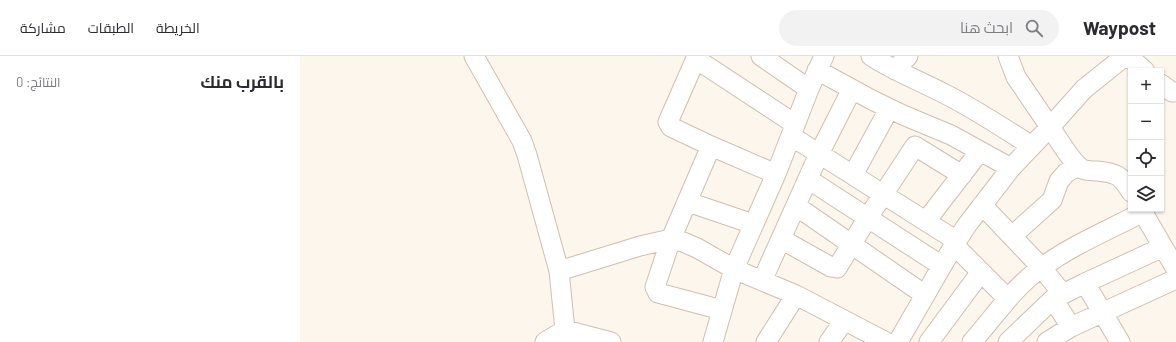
<!DOCTYPE html>
<html lang="ar">
<head>
<meta charset="utf-8">
<style>
  body { margin:0; font-family:Barlow,Cairo,sans-serif; background:#f2f2f3; color:#2b2b33; direction:rtl }
  .controls { position:absolute; right:12px; top:12px; display:grid; overflow:hidden; border-radius:0px; box-shadow:0 1px 3px #0004 }
  .controls button { width:36px; height:36px; display:grid; place-items:center; padding:0; border:0; border-bottom:1px solid #e1e1e2; background:#fff; color:#2b2b33; font:20px sans-serif }
  .list { margin:0; padding:0; list-style:none }
  h2 { display:flex; justify-content:space-between; align-items:center; height:52px; margin:0; padding:0 16px; font-size:17px }
  h2 small { font-size:13px; font-weight:400; color:#7c7c81 }
  .icon { flex:none; width:22px; height:22px; fill:none; stroke:currentColor; stroke-width:2; stroke-linecap:round; stroke-linejoin:round }
  .map { position:relative; flex:none; width:876px; height:286px; overflow:hidden; direction:ltr }
  header { display:flex; align-items:center; gap:24px; box-sizing:border-box; height:56px; padding:0 20px; background:#fff; border-bottom:1px solid #e1e1e2 }
  header strong { font-size:19px }
  nav { display:flex; gap:22px; margin-inline-start:auto; font-size:14px }
  .search { width:280px; height:36px; background:#f2f2f3; display:flex; align-items:center; gap:10px; box-sizing:border-box; padding:0 14px; border-radius:22px; color:#7c7c81; font-size:15px }
  main { display:flex }
  aside { flex:1; background:#fff }
  .map>svg:first-child { display:block }
  .lines { fill:none; stroke-linecap:round; stroke-linejoin:round }
  .minor-casing { stroke:#d1beb0; stroke-width:21 }
  .minor { stroke:#fff; stroke-width:19 }
</style>
</head>
<body>
<header>
<strong>Waypost</strong>
<div class="search"><svg class="icon" aria-label="search" viewBox="0 0 24 24"><circle cx="10" cy="10" r="6"/><path d="M15 15l6 6"/></svg>ابحث هنا</div>
<nav><a>الخريطة</a><a>الطبقات</a><a>مشاركة</a></nav>
</header>
<main>
<div class="map">
<svg width="876" height="286" viewBox="0 0 876 286">
  <rect width="100%" height="100%" fill="#fdf6ec"/>
  <g class="lines">
    <defs>
      <path id="minor" d="M174,0L222,85L227,99L259,215L265,274L264,286
        M397,0L368,66L371,71L411,90L476,118
        M461,0L509,33
        M571,0C594,15 620,25 645,38C675,53 703,72 732,90
        M708,0L716,21L750,71L784,33L825,0
        M828,0L845,15
        M396,3L495,68
        M517,14L572,44L603,59L651,79L680,95L626,165
        M595,14L608,0
        M861,28L872,36H876
        M491,80L657,185
        M411,90L371,183L355,231L358,237L362,238L422,254
        M680,95L711,112
        M553,119L589,53
        M508,123L642,210
        M388,146L453,168
        M682,149L741,211L762,237
        M496,150L625,239
        M841,153L863,191
        M712,180L752,144L759,125L766,117L778,110
        M481,183L531,211L537,212L567,163L615,90L662,119
        M654,189L708,243
        M259,215L340,190L371,183L383,186L397,192L434,213L496,239L586,286
        M462,225L519,98L552,33
        M785,227L820,286
        M753,243L771,271
        M245,286L265,274L311,286
        M413,286L434,213L476,118L509,33L524,0
        M466,286L496,239
        M529,286L544,265
        M598,286L654,189L667,169L711,112L750,71C757,81 772,107 782,113C787,115 792,115 797,115C817,117 821,119 831,136
        M629,286L681,216
        M672,286C694,261 714,231 741,212C772,189 809,174 843,156
        M708,286L753,243L785,227L863,191L876,213
        M747,286L771,271L876,223"/>
    </defs>
    <use href="#minor" class="minor-casing"/>
    <use href="#minor" class="minor"/>
  </g>
</svg>
<div class="controls">
<button>+</button>
<button>−</button>
<button><svg class="icon" aria-label="locate" viewBox="0 0 24 24"><circle cx="12" cy="12" r="6"/><path d="M12 2v4M12 18v4M2 12h4M18 12h4"/></svg></button>
<button><svg class="icon" aria-label="layers" viewBox="0 0 24 24"><path d="M12 4l9 5-9 5-9-5zM3 14l9 5 9-5"/></svg></button>
</div>
</div>
<aside>
<h2>بالقرب منك<small>النتائج: 0</small></h2>
<ul class="list">
</ul>
</aside>
</main>
</body>
</html>
